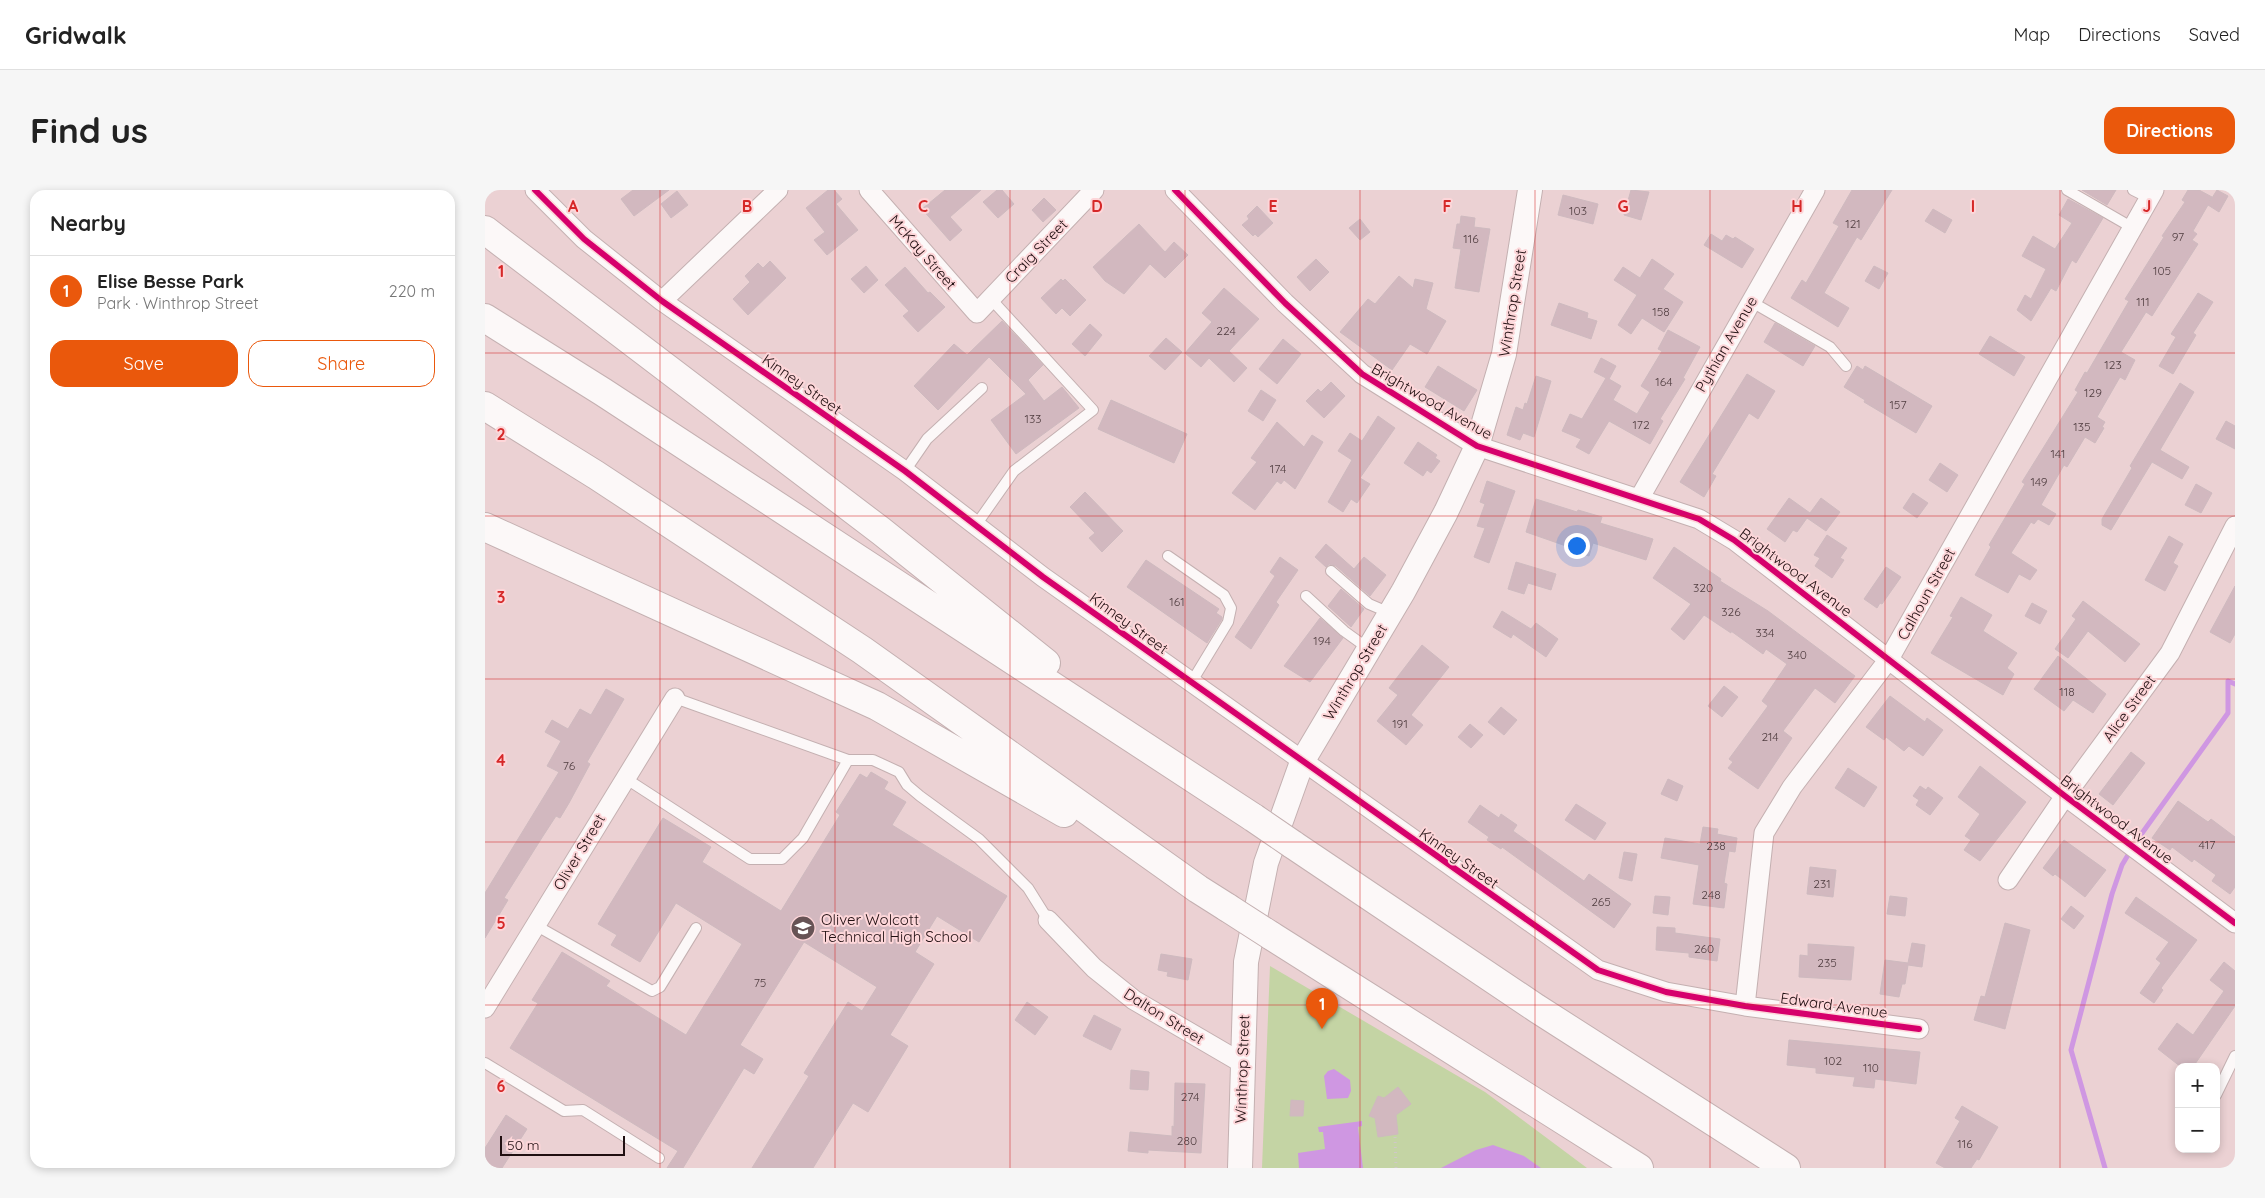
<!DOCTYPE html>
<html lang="en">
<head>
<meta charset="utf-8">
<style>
  body { margin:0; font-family:Quicksand,sans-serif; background:#f6f6f6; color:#222 }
  .controls { position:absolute; right:15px; bottom:15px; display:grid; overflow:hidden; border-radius:10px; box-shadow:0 2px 8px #0003 }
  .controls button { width:45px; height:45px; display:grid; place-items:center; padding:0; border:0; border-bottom:1px solid #e0e0e0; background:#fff; color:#222; font:25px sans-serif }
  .scale { position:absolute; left:15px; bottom:12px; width:125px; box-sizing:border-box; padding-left:5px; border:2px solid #200f11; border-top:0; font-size:14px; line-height:18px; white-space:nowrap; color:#200f11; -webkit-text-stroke:4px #fdd6d9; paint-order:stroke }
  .you { position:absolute; left:1091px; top:355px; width:18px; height:18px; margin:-12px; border:4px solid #fff; border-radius:50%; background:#1a73e8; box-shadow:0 0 0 8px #1a73e833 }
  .badge { display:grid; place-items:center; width:32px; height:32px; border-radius:50%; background:#ea580c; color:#fff; font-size:16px; font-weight:700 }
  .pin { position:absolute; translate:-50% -41px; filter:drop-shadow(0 1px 2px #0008) }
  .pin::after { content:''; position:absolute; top:26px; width:18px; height:15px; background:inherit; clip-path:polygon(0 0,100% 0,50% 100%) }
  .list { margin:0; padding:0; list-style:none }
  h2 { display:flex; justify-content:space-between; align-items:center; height:65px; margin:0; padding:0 20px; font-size:21px }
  h2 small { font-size:16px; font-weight:400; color:#767676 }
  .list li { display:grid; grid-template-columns:32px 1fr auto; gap:15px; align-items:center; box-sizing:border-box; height:70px; padding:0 20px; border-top:1px solid #e0e0e0 }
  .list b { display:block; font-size:19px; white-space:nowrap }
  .list p { margin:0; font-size:16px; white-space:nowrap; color:#767676 }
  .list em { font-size:16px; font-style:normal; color:#767676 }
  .actions { display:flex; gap:10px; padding:15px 20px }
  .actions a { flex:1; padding:11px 0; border:1px solid #ea580c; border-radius:15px; text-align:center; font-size:18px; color:#ea580c }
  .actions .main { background:#ea580c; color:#fff }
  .map { position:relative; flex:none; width:1750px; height:978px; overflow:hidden; border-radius:15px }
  header { display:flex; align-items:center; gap:30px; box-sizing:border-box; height:70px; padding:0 25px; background:#fff; border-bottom:1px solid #e0e0e0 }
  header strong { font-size:24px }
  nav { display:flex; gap:28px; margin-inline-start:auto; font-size:18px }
  .intro { display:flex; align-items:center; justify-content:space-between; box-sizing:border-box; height:120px; padding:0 30px }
  h1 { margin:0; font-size:35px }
  .button { padding:12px 22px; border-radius:15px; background:#ea580c; color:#fff; font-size:18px; font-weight:700 }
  main { display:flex; gap:30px; padding:0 30px }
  aside { flex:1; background:#fff; border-radius:15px; box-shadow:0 2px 8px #0003 }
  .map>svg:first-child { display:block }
  .green { fill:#c4d4a4 }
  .water { fill:#cf97e2 }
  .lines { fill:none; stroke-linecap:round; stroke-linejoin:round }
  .stream { stroke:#cf97e2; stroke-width:5 }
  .building { fill:#d2b8bf; stroke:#cebabf }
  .service-casing { stroke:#c4b0b1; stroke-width:12 }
  .minor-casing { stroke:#c4b0b1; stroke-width:21 }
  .tertiary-casing { stroke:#c4b0b1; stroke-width:26 }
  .motorway-casing { stroke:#c4b0b1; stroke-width:30 }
  .path { stroke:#cfc8c8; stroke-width:3; stroke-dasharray:1 4; stroke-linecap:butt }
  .service { stroke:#fcf8f8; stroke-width:10 }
  .minor { stroke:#fcf8f8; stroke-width:19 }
  .tertiary { stroke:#fcf8f8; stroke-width:24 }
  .motorway { stroke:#fcf8f8; stroke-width:28 }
  .motorway-bridge-casing { stroke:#c4b0b1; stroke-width:30; stroke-linecap:butt }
  .motorway-bridge { stroke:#fcf8f8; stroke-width:28 }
  .cycleway-casing { stroke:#fdd6d9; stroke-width:9 }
  .cycleway { stroke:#d6006c; stroke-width:6 }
  .grid { fill:none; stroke:#d62828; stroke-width:1; stroke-opacity:0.55 }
  .labels { text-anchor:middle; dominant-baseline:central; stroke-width:4; stroke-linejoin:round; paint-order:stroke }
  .number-label { font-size:12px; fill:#503d40 }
  .street-label { font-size:15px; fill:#200f11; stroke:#fdd6d9 }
  .poi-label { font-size:15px; fill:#200f11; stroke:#fdd6d9; text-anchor:start }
  .grid-label { font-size:16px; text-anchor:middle; font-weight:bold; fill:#d62828; stroke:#fdd6d9; stroke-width:4; stroke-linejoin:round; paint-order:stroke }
</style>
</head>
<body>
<header>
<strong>Gridwalk</strong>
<nav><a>Map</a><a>Directions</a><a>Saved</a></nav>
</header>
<div class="intro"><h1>Find us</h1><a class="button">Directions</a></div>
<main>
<aside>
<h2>Nearby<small></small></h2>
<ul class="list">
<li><span class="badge">1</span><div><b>Elise Besse Park</b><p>Park · Winthrop Street</p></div><em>220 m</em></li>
</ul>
<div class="actions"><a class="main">Save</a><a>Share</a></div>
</aside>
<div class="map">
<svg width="1750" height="978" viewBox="0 0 1750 978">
  <rect width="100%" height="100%" fill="#ebd1d3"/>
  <path class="green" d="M785,776L1000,902L1102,978H777Z"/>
  <path class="water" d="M849,879L865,890L866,901L863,908L842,909L839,886L843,881Z
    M877,931V936L873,937L878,978H814L813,963L840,959L838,942H834L833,937Z
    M1008,955L1039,966L1056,978H956L991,960Z"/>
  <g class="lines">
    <path class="stream" d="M1650,653L1743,523V491L1750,494
      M1620,978L1586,860L1627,704L1637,675L1646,660"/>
  </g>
  <path class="building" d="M148,0H184L149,26L136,9Z
    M343,0H349L357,9L351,14L373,40L342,65L329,50L340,42L321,18Z
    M460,0H496L465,27L477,40L465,51L437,19Z
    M512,0H517L529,14L513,28L498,12Z
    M1146,0L1164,2L1156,30L1139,25Z
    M1367,0H1407L1376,50L1372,47L1339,103L1364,118L1353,137L1306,108L1317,90L1321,93L1354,36L1348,33Z
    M1597,0H1631L1622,15Z
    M1703,0H1714L1727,7L1725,11L1732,0L1743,6L1734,22L1723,15L1708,41L1712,44L1707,50L1713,54L1667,126L1661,122L1636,162L1650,170L1640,190L1635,187L1612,227L1620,232L1617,237L1619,238L1610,253L1600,247L1582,277L1579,275L1556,315L1571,324L1564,335L1553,329L1549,334L1546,332L1526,363L1552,380L1545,390L1534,384L1523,403L1490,385L1506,357L1504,355L1540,294L1537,292L1593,202L1590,200L1600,182L1602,183L1644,111L1640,109L1679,47L1677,46L1700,12L1697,10Z
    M192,1L203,15L186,28L176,14Z
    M1078,5L1113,14L1108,34L1073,25Z
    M559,8L571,20L558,32L547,20Z
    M1583,9L1618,28L1591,73L1587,70L1571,101L1566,98L1546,131L1532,120L1540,105L1546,109L1561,79L1537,66L1548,46L1570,59L1587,33L1574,25Z
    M772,16L788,33L773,47L770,44L768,46L757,35L764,29L762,26Z
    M1448,19L1467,30L1460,43L1440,31Z
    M976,26L990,28L989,37L1005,39L994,102L970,98L976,59L968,58L972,34H975Z
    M875,29L885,42L875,50L864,38Z
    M654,34L680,62L689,52L703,65L680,88L665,74L639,104L620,91L608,77Z
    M1226,44L1237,51L1241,45L1248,49L1250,47L1269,59L1257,78L1219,55Z
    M831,69L844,82L825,101L812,87Z
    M1167,69L1189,84L1178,99L1198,112L1179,142L1157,128L1146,144L1133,135L1152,105L1129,90L1138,77L1155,88Z
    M285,71L301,88L263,125L248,109L265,92L260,86L273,73L278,78Z
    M381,76L393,90L379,103L366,89Z
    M1389,76L1403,83L1394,99L1380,91Z
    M420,77L443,103L445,102L460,117L433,142L418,126L424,121L400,95Z
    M914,86L928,98L930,89L948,93L941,119L961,131L942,164L925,154L907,180L855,142L883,109L890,114Z
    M576,89L578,91L580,89L601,110L585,126L577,118L571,124L556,108Z
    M739,98L774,129L744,161L762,178L749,192L724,168L716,177L700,163L727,132L717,123Z
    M1713,103L1728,112L1708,143L1711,145L1688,184L1674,176L1691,147L1686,144Z
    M1074,113L1103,123L1102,128L1112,131L1106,149L1066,135Z
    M517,131L558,175L543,190L559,211L577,197L594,218L531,264L506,230L541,204L504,167L453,220L429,196L469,154L482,165Z
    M1290,133L1330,156L1318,176L1279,152Z
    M605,134L617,145L600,166L587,154Z
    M1183,140L1215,157L1198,188L1200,189L1175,229L1178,231L1165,254L1124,231L1104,264L1091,257L1096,249L1077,241L1085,224L1097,229L1121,188L1109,182L1116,168L1131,176L1124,189L1136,196L1128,210L1152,224L1165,202L1156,196L1177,161L1173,159Z
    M1505,146L1540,167L1529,186L1494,164Z
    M681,148L697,162L680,180L664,166Z
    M798,149L816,164L792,194L774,179Z
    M953,176L992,200L979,221L940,197Z
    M1372,176L1378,180L1380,176L1447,216L1431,243L1379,212L1380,210L1359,197Z
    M1262,184L1290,201L1273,229L1264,223L1227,284L1231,286L1219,307L1195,292Z
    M1051,186L1066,191L1049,247L1038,243L1035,250L1022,245L1031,217L1038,220L1040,213L1042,214Z
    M846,192L860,206L839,228L821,211L833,199L836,202Z
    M1695,193L1709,202L1675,260L1704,277L1697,289L1667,272L1626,340L1617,335V329L1647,278L1645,276Z
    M776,200L791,210L778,231L763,221Z
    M626,210L702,244L689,273L613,239Z
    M893,226L910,238L875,288L885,294L872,313L866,309L858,322L843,312L867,270L853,261L865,243L877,251Z
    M1741,231L1750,236V259L1731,249Z
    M792,232L819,257L827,245L838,252L810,299L799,290L796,294L792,291L770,320L747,303L772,272L766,268Z
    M933,252L952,265L950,268L955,271L946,283L942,280L938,286L919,273Z
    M1455,273L1473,285L1462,302L1444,290Z
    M1002,291L1030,301L1004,373L989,367L1000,338L992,336L1000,314L995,312Z
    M1711,294L1727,303L1716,323L1700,315Z
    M600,302L638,341L617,362L604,348L610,343L585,317Z
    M1428,303L1443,313L1432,328L1418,318Z
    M1304,308L1325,323L1336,308L1355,322L1341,341L1322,328L1312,342L1308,340L1300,352L1282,339Z
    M1051,309L1092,322L1093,320L1117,327L1115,333L1168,349L1161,370L1108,353L1104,366L1080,359L1081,356L1041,342Z
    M1342,345L1362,358L1355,368L1359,370L1347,388L1330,376L1335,368L1329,365Z
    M1684,346L1698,354L1688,373L1693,376L1680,401L1660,390Z
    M841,354L869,379L879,367L901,385L885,406L851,376L844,374L841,377L830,367Z
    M1189,357L1236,389L1235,391L1283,421L1370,486L1350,513L1330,498L1298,541L1307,548L1273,599L1243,578L1248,572L1244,569L1283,516L1277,511L1302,474L1281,459L1278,464L1246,441V443L1219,425L1199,450L1186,439L1206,414L1168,388Z
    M795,367L813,380L791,412L794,415L766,459L750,447L790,386L785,382Z
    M661,370L734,419L731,423L737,427V429L722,453L642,397Z
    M1031,372L1071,384L1066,400L1043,393L1039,404L1023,399Z
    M1401,377L1416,387L1397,414L1395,413L1392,418L1379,409Z
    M1750,396V444L1745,453L1725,442Z
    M856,399L879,419L866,437L843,416Z
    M1476,407L1507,425L1498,441L1532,463L1522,478L1529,484L1518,505L1446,463L1468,427L1465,426Z
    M1598,411L1655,454L1640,472L1603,441L1583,468L1570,459L1591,429L1587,426Z
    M1547,413L1562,421L1555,434L1540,426Z
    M1017,421L1046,439L1051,433L1073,449L1061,467L1028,444L1026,448L1008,437Z
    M835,428L858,448L825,492L799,476Z
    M937,455L964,477L926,525L938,535L921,555L892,531L913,505L904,498Z
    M1573,466L1621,504L1608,523L1588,510L1579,521L1549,499Z
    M1239,496L1253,507L1237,527L1223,516Z
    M121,499L139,509L102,572L105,574L84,613L75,628L71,626L58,646L19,708L23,710L0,748V703L74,582L62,576L76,551L60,542L67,530L83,539L95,519L106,525Z
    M1405,506L1440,532L1442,528L1458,540L1438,566L1424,556L1419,561L1401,547L1399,550L1381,537Z
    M1016,517L1032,530L1019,545L1003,532Z
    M985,534L998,545L986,558L973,547Z
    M1646,562L1660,573L1628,615L1614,604Z
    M1495,576L1541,612L1495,671L1479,660L1486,650L1480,646L1495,624L1473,607Z
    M1363,578L1392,597L1379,617L1350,598Z
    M386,582L403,592L399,599L421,612L407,635L522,706L494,752L452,726L430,762L449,774L405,845L423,856L383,922L368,913L328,978H267L324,886L319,883L363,812L377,821L392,797L319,752L255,855L278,869L269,884L259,878L198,978H182L193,961L25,858L53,813L47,810L77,762L125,791L121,796L201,845L257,754L191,713L155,772L126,755L132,745L113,734L178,628L226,657L217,672L296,721L355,625L351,622L375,584L382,588Z
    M1183,589L1198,596L1192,611L1176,604Z
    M1435,596L1441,600L1443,597L1458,608L1445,625L1431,615L1434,610L1428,606Z
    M1693,611L1723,632L1726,629L1750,647V697L1745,704L1727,691L1731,685L1709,669L1707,672L1687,657L1685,660L1667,648Z
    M1091,614L1121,633L1110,650L1080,630Z
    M995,615L1014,628L1016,624L1032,635L1028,641L1099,691L1104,684L1146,714L1129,738L1017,657L1016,659L1002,650L1004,647L983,632Z
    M1218,637L1233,639L1232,644L1252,648L1250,662L1244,661L1239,693L1242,694L1239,718L1208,714L1214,675L1176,668L1180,648L1215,654Z
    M1579,650L1621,680L1600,707L1570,684L1568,686L1558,678Z
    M1139,662L1152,664L1147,691L1134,688Z
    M1325,677L1351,680L1348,707L1322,704Z
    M1170,706L1185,707L1183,725L1168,723Z
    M1405,706L1422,708L1420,726L1402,724Z
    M1651,707L1712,750L1676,798L1678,800L1669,813L1655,803L1676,773L1671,769L1684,752L1640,723Z
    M1586,716L1599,726L1589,739L1576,729Z
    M1520,733L1545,740L1520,839L1489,830L1496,806L1500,807Z
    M1172,737L1190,738V743L1235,749L1232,771L1204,767V763L1171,760Z
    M1427,753L1440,755L1437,777L1423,775L1420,794H1417L1414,807L1395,804L1400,770L1423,773Z
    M1323,754L1369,757L1366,790L1314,787L1315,765L1323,766Z
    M676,764L707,769L703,790L682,786L683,782L673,780Z
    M1739,772L1750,781V816L1708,877H1696L1673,859L1692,833L1708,845L1739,801L1725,790Z
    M542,812L563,827L550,845L530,830Z
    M609,825L636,839L626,860L598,846Z
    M1304,850L1435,862L1431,894L1390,889L1389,898L1368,896L1370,887L1331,883V878L1302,875Z
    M646,880L664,882L663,900L645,899Z
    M690,893L720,894L716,963L663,960V963L643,961L645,942L687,946V936L689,937Z
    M913,897L926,914L911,925L913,944L893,947L890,928L884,926L893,906L899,908Z
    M806,910L819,911L818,926H805Z
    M1477,916L1513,937L1494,970L1492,969L1486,978H1460L1451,973L1475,931L1470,928Z
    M21,925L42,939L17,978H0V958Z"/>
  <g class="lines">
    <defs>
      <path id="service" d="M1582,0L1648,38
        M1648,0L1664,8
        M1265,111L1345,157L1361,176
        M420,281L442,249L497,198
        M491,335L529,281L608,220L506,109
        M683,366L739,405L746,418L743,432L706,493
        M846,381L884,414L905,423
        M821,406L859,441L884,459
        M190,508L363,570H388L414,582L422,595L435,606L494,649L543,698L563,730
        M140,588L265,669H297L318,648L363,570
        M50,735L167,801L175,797L211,738
        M0,873L79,921L98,920L174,968
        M1731,905L1750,866"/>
      <path id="minor" d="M50,0L99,49L177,111L420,281L558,387L1113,780L1181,802L1260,816L1434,839
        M384,0L492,123L609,0
        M690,0L800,113L877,184L992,256L1214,329L1249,350L1580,606L1750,733
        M177,111L293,0
        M1154,309L1330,0
        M1523,690L1580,606L1685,463L1750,336
        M563,730L609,778L649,810L757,873
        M1260,816L1279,643L1307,597L1404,469L1669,0
        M0,818L190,508"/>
      <path id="tertiary" d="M755,978L761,772L781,673L817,572L918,402L961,322L992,256L1019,164L1045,0"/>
      <path id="motorway" d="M0,40L396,341L561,473
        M0,128L118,202L769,628
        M0,216L111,285L377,460L713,699L743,718
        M0,337L392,516L579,623
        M807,654L1051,818L1301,978
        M785,745L1154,978"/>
    </defs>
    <use href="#service" class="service-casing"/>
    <use href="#minor" class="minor-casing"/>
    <use href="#tertiary" class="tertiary-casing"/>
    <use href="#motorway" class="motorway-casing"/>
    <path class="path" d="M910,947L911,978"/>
    <use href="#service" class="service"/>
    <use href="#minor" class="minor"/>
    <use href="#tertiary" class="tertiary"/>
    <use href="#motorway" class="motorway"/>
    <defs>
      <path id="motorway-bridge" d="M769,628L807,654
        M743,718L785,745"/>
    </defs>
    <use href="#motorway-bridge" class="motorway-bridge-casing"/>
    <use href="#motorway-bridge" class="motorway-bridge"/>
    <defs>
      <path id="cycleway" d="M50,0L99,49L177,111L420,281L558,387L1113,780L1181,802L1260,816L1434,839
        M690,0L800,113L877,184L992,256L1214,329L1249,350L1580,606L1750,733"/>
    </defs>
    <use href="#cycleway" class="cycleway-casing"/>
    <use href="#cycleway" class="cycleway"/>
  </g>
  <path class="grid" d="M175,0V978M350,0V978M525,0V978M700,0V978M875,0V978M1050,0V978M1225,0V978M1400,0V978M1575,0V978M0,163H1750M0,326H1750M0,489H1750M0,652H1750M0,815H1750"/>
  <defs>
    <symbol id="school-disc" viewBox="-11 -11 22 22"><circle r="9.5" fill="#675355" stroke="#fdd6d9"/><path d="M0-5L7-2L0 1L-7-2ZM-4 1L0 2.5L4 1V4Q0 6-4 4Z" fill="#fff"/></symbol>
  </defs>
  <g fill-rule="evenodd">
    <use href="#school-disc" x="304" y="724" width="28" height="28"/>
  </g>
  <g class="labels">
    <g class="number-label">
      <text x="1093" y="20">103</text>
      <text x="1368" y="33">121</text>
      <text x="1693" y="46">97</text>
      <text x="986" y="48">116</text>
      <text x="1677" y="80">105</text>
      <text x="1658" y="111">111</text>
      <text x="1176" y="121">158</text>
      <text x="741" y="140">224</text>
      <text x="1628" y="174">123</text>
      <text x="1179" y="191">164</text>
      <text x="1608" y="202">129</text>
      <text x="1413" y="214">157</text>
      <text x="548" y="228">133</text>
      <text x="1156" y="234">172</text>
      <text x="1597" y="236">135</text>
      <text x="1573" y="263">141</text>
      <text x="793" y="278">174</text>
      <text x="1554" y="291">149</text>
      <text x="1218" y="397">320</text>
      <text x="692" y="411">161</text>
      <text x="1246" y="421">326</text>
      <text x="1280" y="442">334</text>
      <text x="837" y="450">194</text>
      <text x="1312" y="464">340</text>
      <text x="1582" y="501">118</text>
      <text x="915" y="533">191</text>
      <text x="1285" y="546">214</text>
      <text x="84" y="575">76</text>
      <text x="1722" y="654">417</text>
      <text x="1231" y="655">238</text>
      <text x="1337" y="693">231</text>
      <text x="1226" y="704">248</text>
      <text x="1116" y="711">265</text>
      <text x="1219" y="758">260</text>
      <text x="1342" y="772">235</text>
      <text x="275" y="792">75</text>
      <text x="1348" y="870">102</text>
      <text x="1386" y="877">110</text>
      <text x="705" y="906">274</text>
      <text x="702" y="950">280</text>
      <text x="1480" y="953">116</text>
    </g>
    <g class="street-label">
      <text transform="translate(551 61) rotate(-46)">Craig Street</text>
      <text transform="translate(438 62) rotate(49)">McKay Street</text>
      <text transform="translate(1027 113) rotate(-81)">Winthrop Street</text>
      <text transform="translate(1241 154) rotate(-60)">Pythian Avenue</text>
      <text transform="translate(317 194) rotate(35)">Kinney Street</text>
      <text transform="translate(947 211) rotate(30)">Brightwood Avenue</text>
      <text transform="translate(1311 382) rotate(37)">Brightwood Avenue</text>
      <text transform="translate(1441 404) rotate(-61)">Calhoun Street</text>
      <text transform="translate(644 433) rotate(36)">Kinney Street</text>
      <text transform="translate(870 482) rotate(-59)">Winthrop Street</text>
      <text transform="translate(1644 518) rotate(-54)">Alice Street</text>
      <text transform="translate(1632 629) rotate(37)">Brightwood Avenue</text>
      <text transform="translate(94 662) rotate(-59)">Oliver Street</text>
      <text transform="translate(974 668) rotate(35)">Kinney Street</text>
      <text transform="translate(1349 815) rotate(8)">Edward Avenue</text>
      <text transform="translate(679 826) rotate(32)">Dalton Street</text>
      <text transform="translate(757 879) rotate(-88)">Winthrop Street</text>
    </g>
    <g class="poi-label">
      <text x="336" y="729">Oliver Wolcott<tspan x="336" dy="17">Technical High School</tspan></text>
    </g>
  </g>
  <g class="grid-label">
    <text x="88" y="22">A</text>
    <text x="262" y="22">B</text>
    <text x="438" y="22">C</text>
    <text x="612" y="22">D</text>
    <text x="788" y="22">E</text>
    <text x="962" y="22">F</text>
    <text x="1138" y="22">G</text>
    <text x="1312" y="22">H</text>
    <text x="1488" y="22">I</text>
    <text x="1662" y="22">J</text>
    <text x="16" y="87">1</text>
    <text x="16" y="250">2</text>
    <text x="16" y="413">3</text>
    <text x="16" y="576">4</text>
    <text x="16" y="739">5</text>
    <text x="16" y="902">6</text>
  </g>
</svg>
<div class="controls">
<button>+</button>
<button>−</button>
</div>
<div class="scale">50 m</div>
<div class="you"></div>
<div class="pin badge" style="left:837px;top:839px">1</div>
</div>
</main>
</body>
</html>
